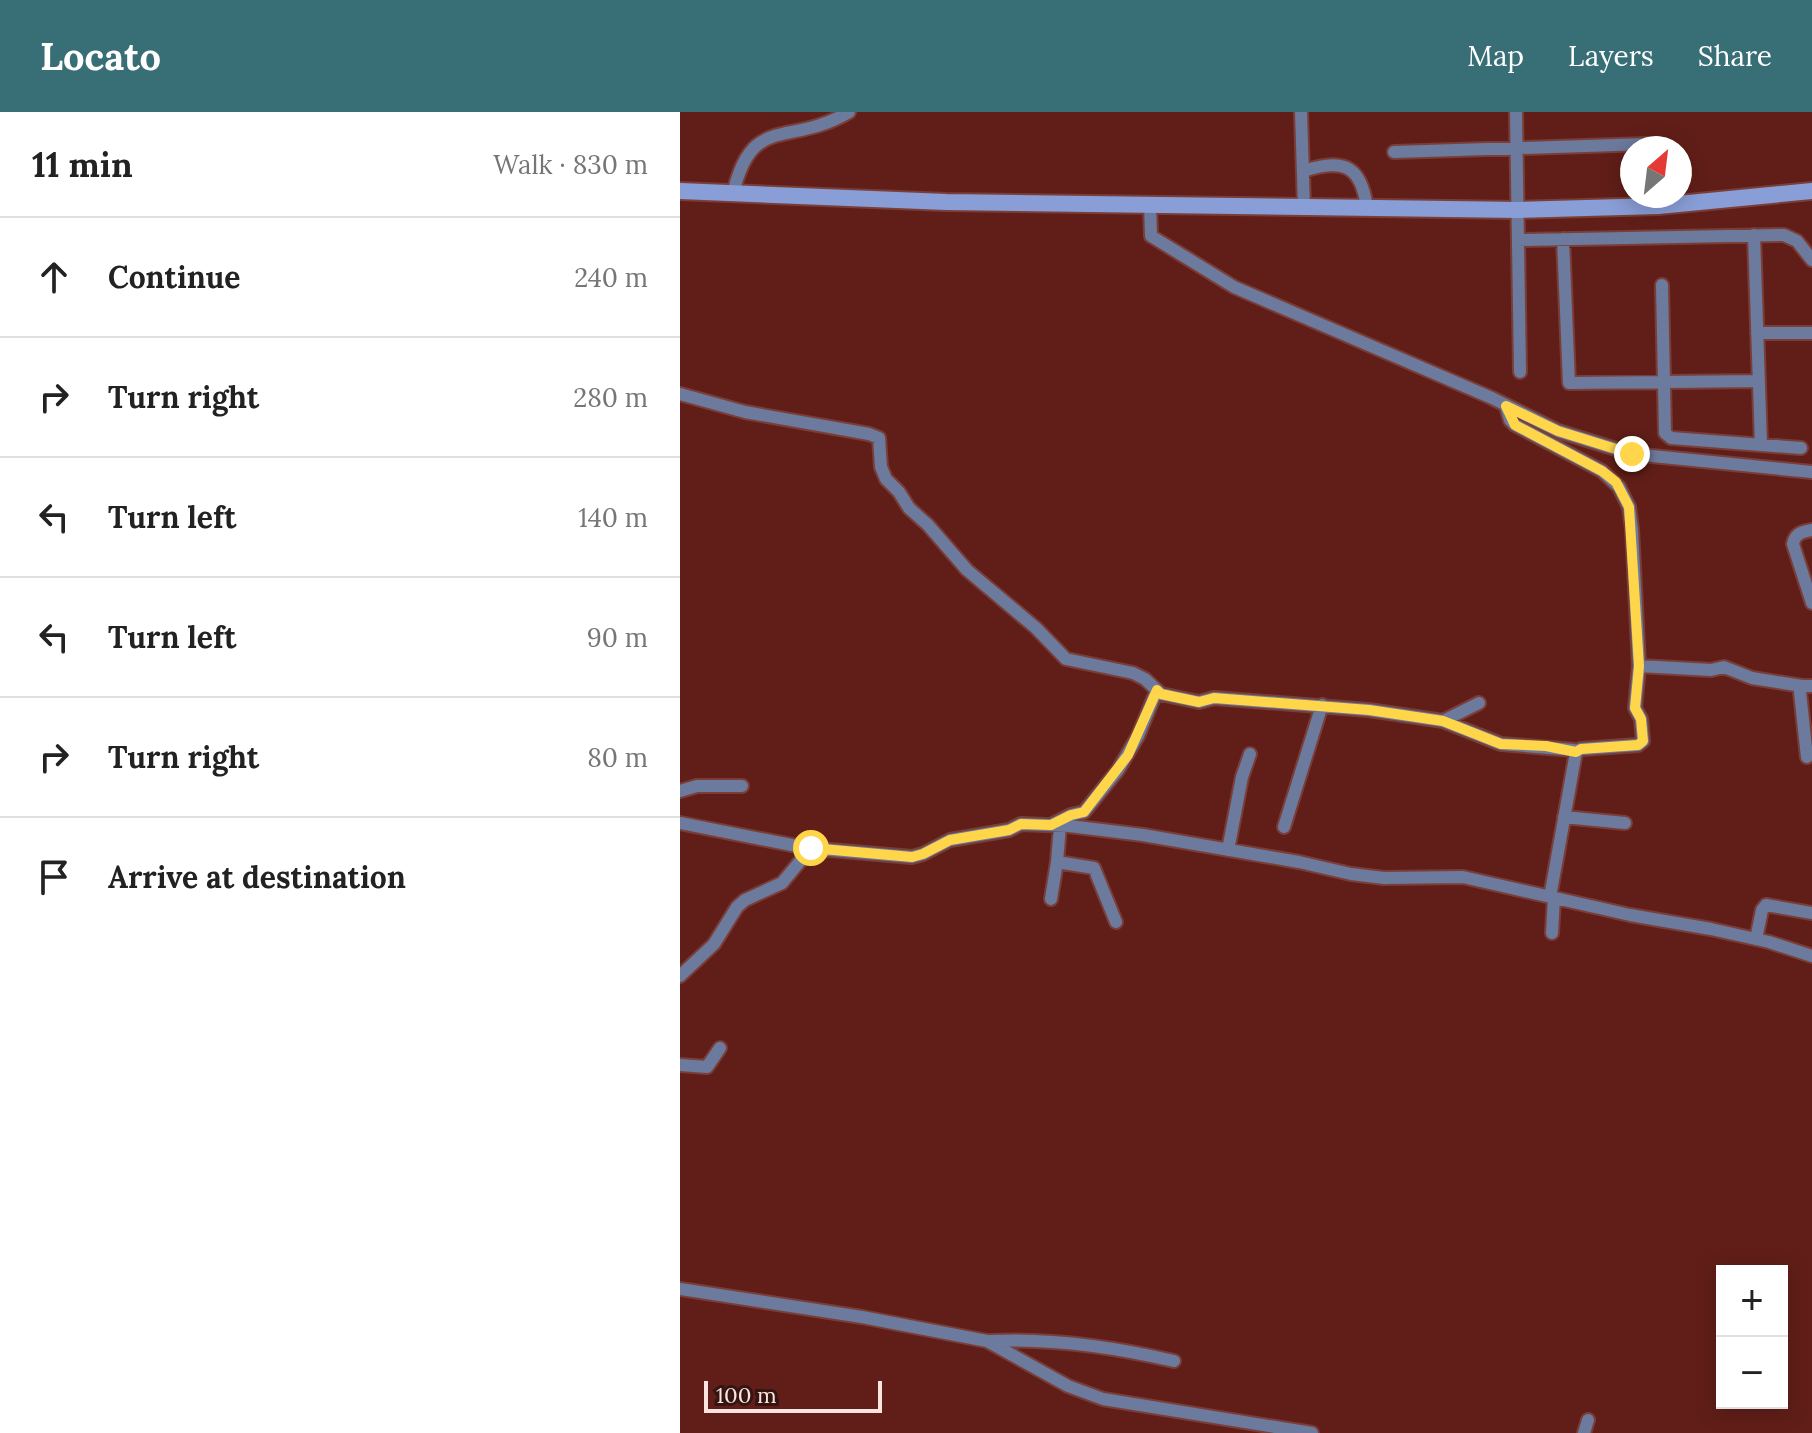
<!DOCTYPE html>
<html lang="en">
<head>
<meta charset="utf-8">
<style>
  body { margin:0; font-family:Lora,serif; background:#f6f6f6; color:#222 }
  .controls { position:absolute; right:24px; bottom:24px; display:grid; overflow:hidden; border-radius:0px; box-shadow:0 4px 20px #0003 }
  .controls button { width:72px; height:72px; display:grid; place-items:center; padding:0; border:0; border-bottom:2px solid #e0e0e0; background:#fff; color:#222; font:40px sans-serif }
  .compass { position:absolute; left:940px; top:24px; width:72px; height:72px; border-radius:50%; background:#fff; box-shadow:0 4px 20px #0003; rotate:28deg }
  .scale { position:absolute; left:24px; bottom:20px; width:178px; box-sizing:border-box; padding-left:8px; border:4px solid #fee4e0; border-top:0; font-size:22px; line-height:28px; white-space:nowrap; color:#fee4e0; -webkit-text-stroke:6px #331511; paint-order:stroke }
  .stop { position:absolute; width:24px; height:24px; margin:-18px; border:6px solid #ffd54a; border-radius:50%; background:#fff }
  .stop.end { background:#ffd54a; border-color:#fff; box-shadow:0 2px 8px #0008 }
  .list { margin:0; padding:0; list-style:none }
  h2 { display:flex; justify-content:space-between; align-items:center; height:104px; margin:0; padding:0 32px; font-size:34px }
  h2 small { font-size:26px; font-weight:400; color:#767676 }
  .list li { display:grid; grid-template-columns:52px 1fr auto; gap:24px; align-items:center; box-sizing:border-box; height:120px; padding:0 32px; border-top:2px solid #e0e0e0 }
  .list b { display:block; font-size:30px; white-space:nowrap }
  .list em { font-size:26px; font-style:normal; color:#767676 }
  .icon { flex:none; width:44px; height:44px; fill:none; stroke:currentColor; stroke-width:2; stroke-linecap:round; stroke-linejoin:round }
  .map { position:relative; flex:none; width:1132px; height:1321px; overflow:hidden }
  header { display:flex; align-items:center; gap:48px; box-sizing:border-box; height:112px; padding:0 40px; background:#386e76; color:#fff }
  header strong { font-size:38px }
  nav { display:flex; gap:44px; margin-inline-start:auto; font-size:28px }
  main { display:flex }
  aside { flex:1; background:#fff }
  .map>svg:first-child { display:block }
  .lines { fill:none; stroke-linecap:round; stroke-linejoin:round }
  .street-casing { stroke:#7a3e38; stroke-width:16 }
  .secondary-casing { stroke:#7a3e38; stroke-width:20 }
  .street { stroke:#6c7a9d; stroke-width:12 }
  .secondary { stroke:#899ed7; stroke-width:16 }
  .route { stroke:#ffd54a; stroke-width:10 }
</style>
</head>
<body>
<header>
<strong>Locato</strong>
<nav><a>Map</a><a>Layers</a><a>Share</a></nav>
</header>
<main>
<aside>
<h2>11 min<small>Walk · 830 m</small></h2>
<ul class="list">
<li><svg class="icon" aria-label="ahead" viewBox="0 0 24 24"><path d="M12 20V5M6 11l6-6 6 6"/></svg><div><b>Continue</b></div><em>240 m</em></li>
<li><svg class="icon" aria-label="right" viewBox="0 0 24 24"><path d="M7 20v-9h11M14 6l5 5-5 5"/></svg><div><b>Turn right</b></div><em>280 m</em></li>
<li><svg class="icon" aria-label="left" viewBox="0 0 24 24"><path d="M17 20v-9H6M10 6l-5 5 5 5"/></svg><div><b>Turn left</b></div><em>140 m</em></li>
<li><svg class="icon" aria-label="left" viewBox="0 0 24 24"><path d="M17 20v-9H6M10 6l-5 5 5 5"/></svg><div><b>Turn left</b></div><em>90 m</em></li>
<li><svg class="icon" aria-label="right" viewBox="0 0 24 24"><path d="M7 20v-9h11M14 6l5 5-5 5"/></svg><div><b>Turn right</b></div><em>80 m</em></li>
<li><svg class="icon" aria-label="arrive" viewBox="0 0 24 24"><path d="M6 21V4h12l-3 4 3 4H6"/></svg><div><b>Arrive at destination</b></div></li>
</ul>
</aside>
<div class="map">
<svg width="1132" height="1321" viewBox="0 0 1132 1321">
  <rect width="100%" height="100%" fill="#611e18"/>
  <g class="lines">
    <defs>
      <path id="street" d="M621,0L624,95
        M836,0L840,260
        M714,40L967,32
        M623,59C662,47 681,51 687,96
        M53,82C72,0 108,36 169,0
        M470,93L471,124L554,175L812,286L878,319L952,342L1132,360
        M1074,123L1081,333
        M883,127L889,271L1079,269
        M839,128L1104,123L1117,129L1132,148
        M982,173L985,321L991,326L1121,336
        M1077,221H1132
        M0,282L65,300L189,322L199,326L201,355L206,367L219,380L229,396L248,413L287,458L356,516L386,547L453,561L465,567L481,582L519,590L534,586L689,598L763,609L821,632L894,638L896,640L870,785
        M826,294L830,308L835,313L922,359L939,375L949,395L952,417L959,554L1031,558L1044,555L1072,566L1122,574
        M1132,418C1122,420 1115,421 1113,432L1132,491
        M763,609L799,591
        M896,640L901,637L958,633L963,629L961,607L955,596L959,554
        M1127,645L1120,580L1122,574H1132
        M0,679L17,674H62
        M884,705L945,711
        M0,711L127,736L232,745L243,742L270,728L329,718L341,712L389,714L463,723L619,750L671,762L704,766L783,765L950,803L1031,817L1089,830L1132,844
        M371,713L391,703L404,700L438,658L458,624L477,578
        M380,714L377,750L414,756L436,810
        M604,715L642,593
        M548,738L562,665L570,642
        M371,787L377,750
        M872,821L874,786
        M1076,827L1082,798L1086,793L1132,801
        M0,864L34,832L57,795L65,788L102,771L131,736
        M0,953L27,955L40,936
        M0,1177L182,1205L307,1229L388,1274L423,1287L632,1321
        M310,1229C372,1226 434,1235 494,1249
        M904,1321L908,1308"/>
      <path id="secondary" d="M0,79L266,90L839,98L978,94L1132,79"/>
    </defs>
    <use href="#street" class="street-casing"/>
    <use href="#secondary" class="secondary-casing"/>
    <use href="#street" class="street"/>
    <use href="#secondary" class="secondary"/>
  </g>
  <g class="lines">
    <path class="route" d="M131,736L232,745L243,742L270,728L329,718L341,712L371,713L391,703L404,700L448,643L477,578L481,582L519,590L534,586L689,598L763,609L821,632L866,634L896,640L901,637L958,633L963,629L961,607L955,596L959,554L949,395L936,370L922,359L835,313L826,294L878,319L952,342"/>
  </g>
</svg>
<div class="controls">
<button>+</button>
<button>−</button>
</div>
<svg class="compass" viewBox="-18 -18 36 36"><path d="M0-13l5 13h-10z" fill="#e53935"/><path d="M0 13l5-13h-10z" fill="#767676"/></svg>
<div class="scale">100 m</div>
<div class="stop" style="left:131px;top:736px"></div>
<div class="stop end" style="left:952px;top:342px"></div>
</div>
</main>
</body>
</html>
